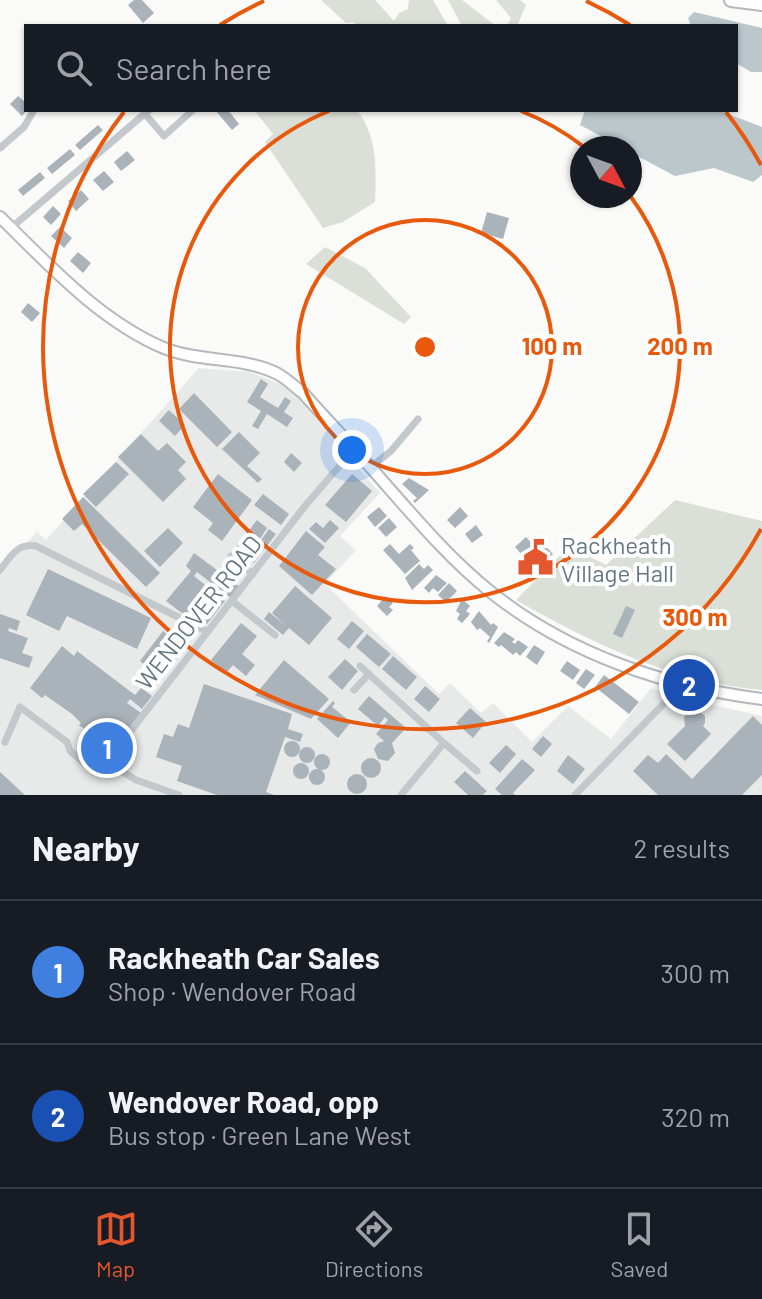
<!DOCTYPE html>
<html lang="en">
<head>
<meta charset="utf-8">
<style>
  body { margin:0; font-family:Barlow,sans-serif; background:#20242c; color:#f1f3f6 }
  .compass { position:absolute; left:570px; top:136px; width:72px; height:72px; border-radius:50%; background:#171b24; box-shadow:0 2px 6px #0004; rotate:131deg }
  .you { position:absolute; left:352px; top:450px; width:28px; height:28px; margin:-20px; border:6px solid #fff; border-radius:50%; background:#1a73e8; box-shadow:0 0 0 12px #1a73e833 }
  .badge { display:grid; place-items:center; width:52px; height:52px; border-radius:50%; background:#e4572e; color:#fff; font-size:26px; font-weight:700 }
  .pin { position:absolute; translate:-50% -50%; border:4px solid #fff; box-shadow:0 2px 8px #0006 }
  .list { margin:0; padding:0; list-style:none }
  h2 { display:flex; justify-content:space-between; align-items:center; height:104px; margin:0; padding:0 32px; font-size:34px }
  h2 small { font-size:26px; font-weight:400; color:#9ea1a6 }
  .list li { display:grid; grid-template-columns:52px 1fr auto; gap:24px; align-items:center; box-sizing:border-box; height:144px; padding:0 32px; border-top:2px solid #363941 }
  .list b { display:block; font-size:30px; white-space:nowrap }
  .list p { margin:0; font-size:26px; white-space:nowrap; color:#9ea1a6 }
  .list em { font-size:26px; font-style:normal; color:#9ea1a6 }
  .icon { flex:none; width:44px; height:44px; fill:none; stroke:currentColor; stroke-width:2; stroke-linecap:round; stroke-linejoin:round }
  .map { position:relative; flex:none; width:762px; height:795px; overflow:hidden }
  .search { position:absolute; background:#171b24; box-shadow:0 2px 6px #0004; left:24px; right:24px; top:24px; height:88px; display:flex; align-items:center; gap:20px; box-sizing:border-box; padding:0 28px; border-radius:0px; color:#9ea1a6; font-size:30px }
  .sheet { height:392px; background:#171b24 }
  nav { display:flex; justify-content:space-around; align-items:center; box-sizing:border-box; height:112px; border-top:2px solid #363941; background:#171b24; font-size:22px; color:#9ea1a6 }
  nav a { display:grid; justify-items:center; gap:4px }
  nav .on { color:#e4572e }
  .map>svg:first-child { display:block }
  .built { fill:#e8e9e9 }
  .green { fill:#dadfd7 }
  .water { fill:#bbc7cb }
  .building { fill:#aab3b9 }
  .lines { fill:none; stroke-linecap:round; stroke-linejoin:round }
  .secondary-casing { stroke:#b3babf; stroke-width:14 }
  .highway-casing { stroke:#b4b9bd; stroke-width:16 }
  .street { stroke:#c3c8cc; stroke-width:7 }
  .secondary { stroke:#fff; stroke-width:10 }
  .highway { stroke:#fff; stroke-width:12 }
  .ring { fill:none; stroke:#e8590c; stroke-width:4 }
  .labels { text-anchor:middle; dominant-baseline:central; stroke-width:8; stroke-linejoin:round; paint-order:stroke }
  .poi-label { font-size:24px; fill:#657683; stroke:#fff; text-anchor:start }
  .street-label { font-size:24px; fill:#657683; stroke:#fff }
  .centre { fill:#e8590c; stroke:#fff; stroke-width:4 }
  .ring-label { font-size:24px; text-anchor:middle; font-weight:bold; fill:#e8590c; stroke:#fff; stroke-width:8; stroke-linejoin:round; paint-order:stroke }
</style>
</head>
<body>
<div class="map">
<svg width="762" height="795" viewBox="0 0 762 795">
  <rect width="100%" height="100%" fill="#fafaf8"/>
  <path class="built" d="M199,368L249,372L281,384L297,397L380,493L340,536L356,550L325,584L439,694L450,683L481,713L493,703L532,742L568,706L611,739L651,688L686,699L762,716V795H0V570L37,532L46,540Z"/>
  <path class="green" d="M321,0H375L394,21L399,13L408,9L409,0H433L448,26H359L353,22L346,23Z
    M448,0H462L496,26H507L511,18L496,0H520L526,5L517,26H462Z
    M254,110H357C378,137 376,169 375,202L343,222L323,228L265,142L273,134Z
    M325,247L365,268L411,317L404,324L306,264Z
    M675,500L762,521V690C671,682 594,644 516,600L569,546L606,565Z"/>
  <path class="water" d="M694,12L762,28V72H751L736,63V26H691L688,18Z
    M585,110H718L762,127V175L753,182L714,168L675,176L630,152V148H623L580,125Z"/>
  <path class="building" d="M134,0H142L154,13L143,23L128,5Z
    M18,96L26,103V111L22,116L10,104Z
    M215,110H228L239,124L232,130Z
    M98,125L103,130L80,150L75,145Z
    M70,149L75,155L52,174L47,168Z
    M127,151L135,160L121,171L114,162Z
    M104,171L114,182L103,191L93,180Z
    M40,172L45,178L23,196L18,190Z
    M81,190L89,199L76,211L68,201Z
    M53,206L61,214L51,225L43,217Z
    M487,212L509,218L503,239L481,233Z
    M60,227L72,238L64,248L51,236Z
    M78,252L91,263L83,273L70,261Z
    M28,303L40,313L32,322L21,312Z
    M261,379L268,384L260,397L278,408L285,397L291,401L284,412L293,418L287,427L267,414L258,429L252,426L261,411L247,402Z
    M194,393L232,432L217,447L179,409Z
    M169,410L185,425L175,436L159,421Z
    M239,432L260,453L247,466L262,479L258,483L222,449Z
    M141,434L158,451L167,443L186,462L178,470L186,479L163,502L118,457Z
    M291,453L302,463L294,472L284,462Z
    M116,462L129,474L96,507L83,494Z
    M218,474L252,500L222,541L208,530L213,523L193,507Z
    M352,474L372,491L346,522L325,505Z
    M409,478L429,490L415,503L413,501L417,498L402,484Z
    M263,494L289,514L281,525L254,505Z
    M83,497L160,573L146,587L82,524L74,531L62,519Z
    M379,507L387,516L375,527L367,517Z
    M460,507L468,516L455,528L447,520Z
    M389,518L397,527L386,537L378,528Z
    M257,520L267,528L260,539L261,540L269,529L276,534L254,563L248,558L255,549L253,548L246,557L235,549Z
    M330,520L339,528L325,543L309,529L316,522L323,528Z
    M476,525L483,535L472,543L465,534Z
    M168,528L183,543L160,567L144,551Z
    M306,531L325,547L318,555L336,569L312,595L279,566Z
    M526,537L538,550L544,544L553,554L547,560L551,563L535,578L519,560L523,556L515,547Z
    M390,544L399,554L410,544L414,548L411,550L420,561L405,574L383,550Z
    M194,553L240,587L232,599L197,572L194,576L225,601L207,624L192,612L187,617L166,601L191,571L186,566Z
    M419,564L424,569L428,565L433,570L412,590L405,578Z
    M48,569L151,618L137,649L67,616L59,631L26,615Z
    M436,575L447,583L438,592L433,588L429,593L424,588Z
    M449,583L457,591L446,602L438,595Z
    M295,586L332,618L309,645L289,628L283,635L264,619L269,612L286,626L272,613Z
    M386,596L393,603L389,607L393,610L387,616L377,606Z
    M462,599L470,606L466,611L470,614L462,623L457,619L460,614L456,611Z
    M626,606L635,610L622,638L613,634Z
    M479,611L491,625L493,623L498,627L489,643L487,641L490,637L480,628L477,630L471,622Z
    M0,614L20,621L17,631L9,628L8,631L28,638L22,653L33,657L29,668L0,658Z
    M352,621L364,631L349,649L337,639Z
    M241,623L257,636L242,654L255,665L246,676L233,665L226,673L211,660Z
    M163,631L185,648L173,663L169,661L158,677L140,661Z
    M504,632L515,639L512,642L515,644L518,640L528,647L520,656L516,652L513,655L501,645L499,647L494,643Z
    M367,634L391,654L379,667L356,647Z
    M534,645L545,652L537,665L526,657Z
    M62,646L74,656L77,651L135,695L141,688L152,696L142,709L130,699L127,703L141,713L105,760L94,751L102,739L99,740L79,725L81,723L72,714L45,695L42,698L30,688Z
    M393,656L417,677L406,690L382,669Z
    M345,659L358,671L342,690L328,677Z
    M284,660L329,699L311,719L255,695Z
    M567,661L580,670L573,680L560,671Z
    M586,669L595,675L584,689L576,683Z
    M604,675L639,702L629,714L595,687Z
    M204,684L292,714L288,729L303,734L300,742L285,737L266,792L274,795H217L177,781L182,766L156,757L164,734L173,737L178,724L189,728Z
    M425,686L440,699L429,712L414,699Z
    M369,696L406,728L392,743L395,753L388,761L378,759L374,749L378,743L384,741L376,734L388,720L385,717L378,726L358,709Z
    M333,701L335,703L332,707L351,722L338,738L317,719Z
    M470,708L486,722L473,738L456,723Z
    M691,709L698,710L705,716V723L703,726L711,734L685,761L667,744L685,726L684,717Z
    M753,716L762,725V775L742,795H658L633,771L648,755L658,763L666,754L692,779Z
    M543,736L552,744L541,757L532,749Z
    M284 749a8 8 0 1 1 16 0a8 8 0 1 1-16 0Z
    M506,745L516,754L500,773L489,763Z
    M299 755a8 8 0 1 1 16 0a8 8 0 1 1-16 0Z
    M314 762a8 8 0 1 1 16 0a8 8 0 1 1-16 0Z
    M568,755L585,769L573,784L557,771Z
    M361 768a10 10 0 1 1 20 0a10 10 0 1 1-20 0Z
    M522,759L535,770L513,793L515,795H502L495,789Z
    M293 771a8 8 0 1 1 16 0a8 8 0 1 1-16 0Z
    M309 777a8 8 0 1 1 16 0a8 8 0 1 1-16 0Z
    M465,771L487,791L483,795H468L454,782Z
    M0,772L25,795H0Z
    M347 784a10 10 0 1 1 20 0a10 10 0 1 1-20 0Z"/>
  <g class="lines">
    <defs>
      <path id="secondary" d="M0,217C49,265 100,321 164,348C201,363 243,356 278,374C287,379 295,387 303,393C326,419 350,444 373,470C411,513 447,557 492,593C569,654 666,687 762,699"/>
      <path id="highway" d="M731,0L762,4"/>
    </defs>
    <use href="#secondary" class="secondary-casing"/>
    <use href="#highway" class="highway-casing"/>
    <path class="street" d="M145,114L164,136L193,110
      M0,148L24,127L34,110
      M11,228L149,110
      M371,467L391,451L418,419
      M231,556L253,574
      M0,570C11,556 17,543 36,546L208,632
      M232,601L275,635
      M360,666L444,743
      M354,690L369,674
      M5,742L20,707L67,742L70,751L89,767H115
      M115,767L116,754L123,741L305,506L342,463
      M115,767L136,780L179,795
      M401,795L444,743L477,771
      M575,795L674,693L679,683"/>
    <use href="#secondary" class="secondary"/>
    <use href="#highway" class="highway"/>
  </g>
  <g class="ring">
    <circle cx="425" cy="347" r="127"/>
    <path d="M521 111A255 255 0 0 1 584 147M631 197A255 255 0 1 1 329 111"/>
    <path d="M761 529A382 382 0 1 1 124 112M220 25A382 382 0 0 1 264 1M586 1A382 382 0 0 1 630 25M726 112A382 382 0 0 1 761 165"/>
  </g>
  <defs>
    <symbol id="civic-bare" viewBox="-9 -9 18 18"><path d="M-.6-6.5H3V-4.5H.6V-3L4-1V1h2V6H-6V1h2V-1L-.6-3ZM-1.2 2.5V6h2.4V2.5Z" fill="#e4572e" stroke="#fff" stroke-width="2.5" paint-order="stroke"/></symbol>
  </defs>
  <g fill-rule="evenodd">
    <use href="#civic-bare" x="510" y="532" width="51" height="51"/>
  </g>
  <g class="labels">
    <g class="poi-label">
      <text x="561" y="544">Rackheath<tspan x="561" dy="28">Village Hall</tspan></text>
    </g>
    <g class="street-label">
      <text transform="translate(198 612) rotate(-52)">WENDOVER ROAD</text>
    </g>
  </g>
  <circle cx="425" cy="347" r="12" class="centre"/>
  <g class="ring-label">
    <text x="552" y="355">100 m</text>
    <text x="680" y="355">200 m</text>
    <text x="695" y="626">300 m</text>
  </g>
</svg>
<svg class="compass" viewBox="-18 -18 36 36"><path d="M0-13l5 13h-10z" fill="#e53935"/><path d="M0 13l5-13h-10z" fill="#9ea1a6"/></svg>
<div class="you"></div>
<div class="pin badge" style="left:107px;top:748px;background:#3f7fe0">1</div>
<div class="pin badge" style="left:689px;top:685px;background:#1a4fb4">2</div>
<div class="search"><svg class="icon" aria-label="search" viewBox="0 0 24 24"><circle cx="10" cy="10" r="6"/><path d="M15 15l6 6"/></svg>Search here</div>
</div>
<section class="sheet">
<h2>Nearby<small>2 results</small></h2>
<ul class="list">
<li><span class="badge" style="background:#3f7fe0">1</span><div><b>Rackheath Car Sales</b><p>Shop · Wendover Road</p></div><em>300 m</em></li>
<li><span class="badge" style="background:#1a4fb4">2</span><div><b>Wendover Road, opp</b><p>Bus stop · Green Lane West</p></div><em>320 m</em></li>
</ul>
</section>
<nav>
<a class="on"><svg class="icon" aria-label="map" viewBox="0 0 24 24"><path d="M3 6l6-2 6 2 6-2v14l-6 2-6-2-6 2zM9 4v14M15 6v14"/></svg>Map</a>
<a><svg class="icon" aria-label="directions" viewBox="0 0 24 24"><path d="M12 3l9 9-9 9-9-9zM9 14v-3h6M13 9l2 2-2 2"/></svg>Directions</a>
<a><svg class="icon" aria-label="saved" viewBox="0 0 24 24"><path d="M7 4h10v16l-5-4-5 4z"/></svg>Saved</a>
</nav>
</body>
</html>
